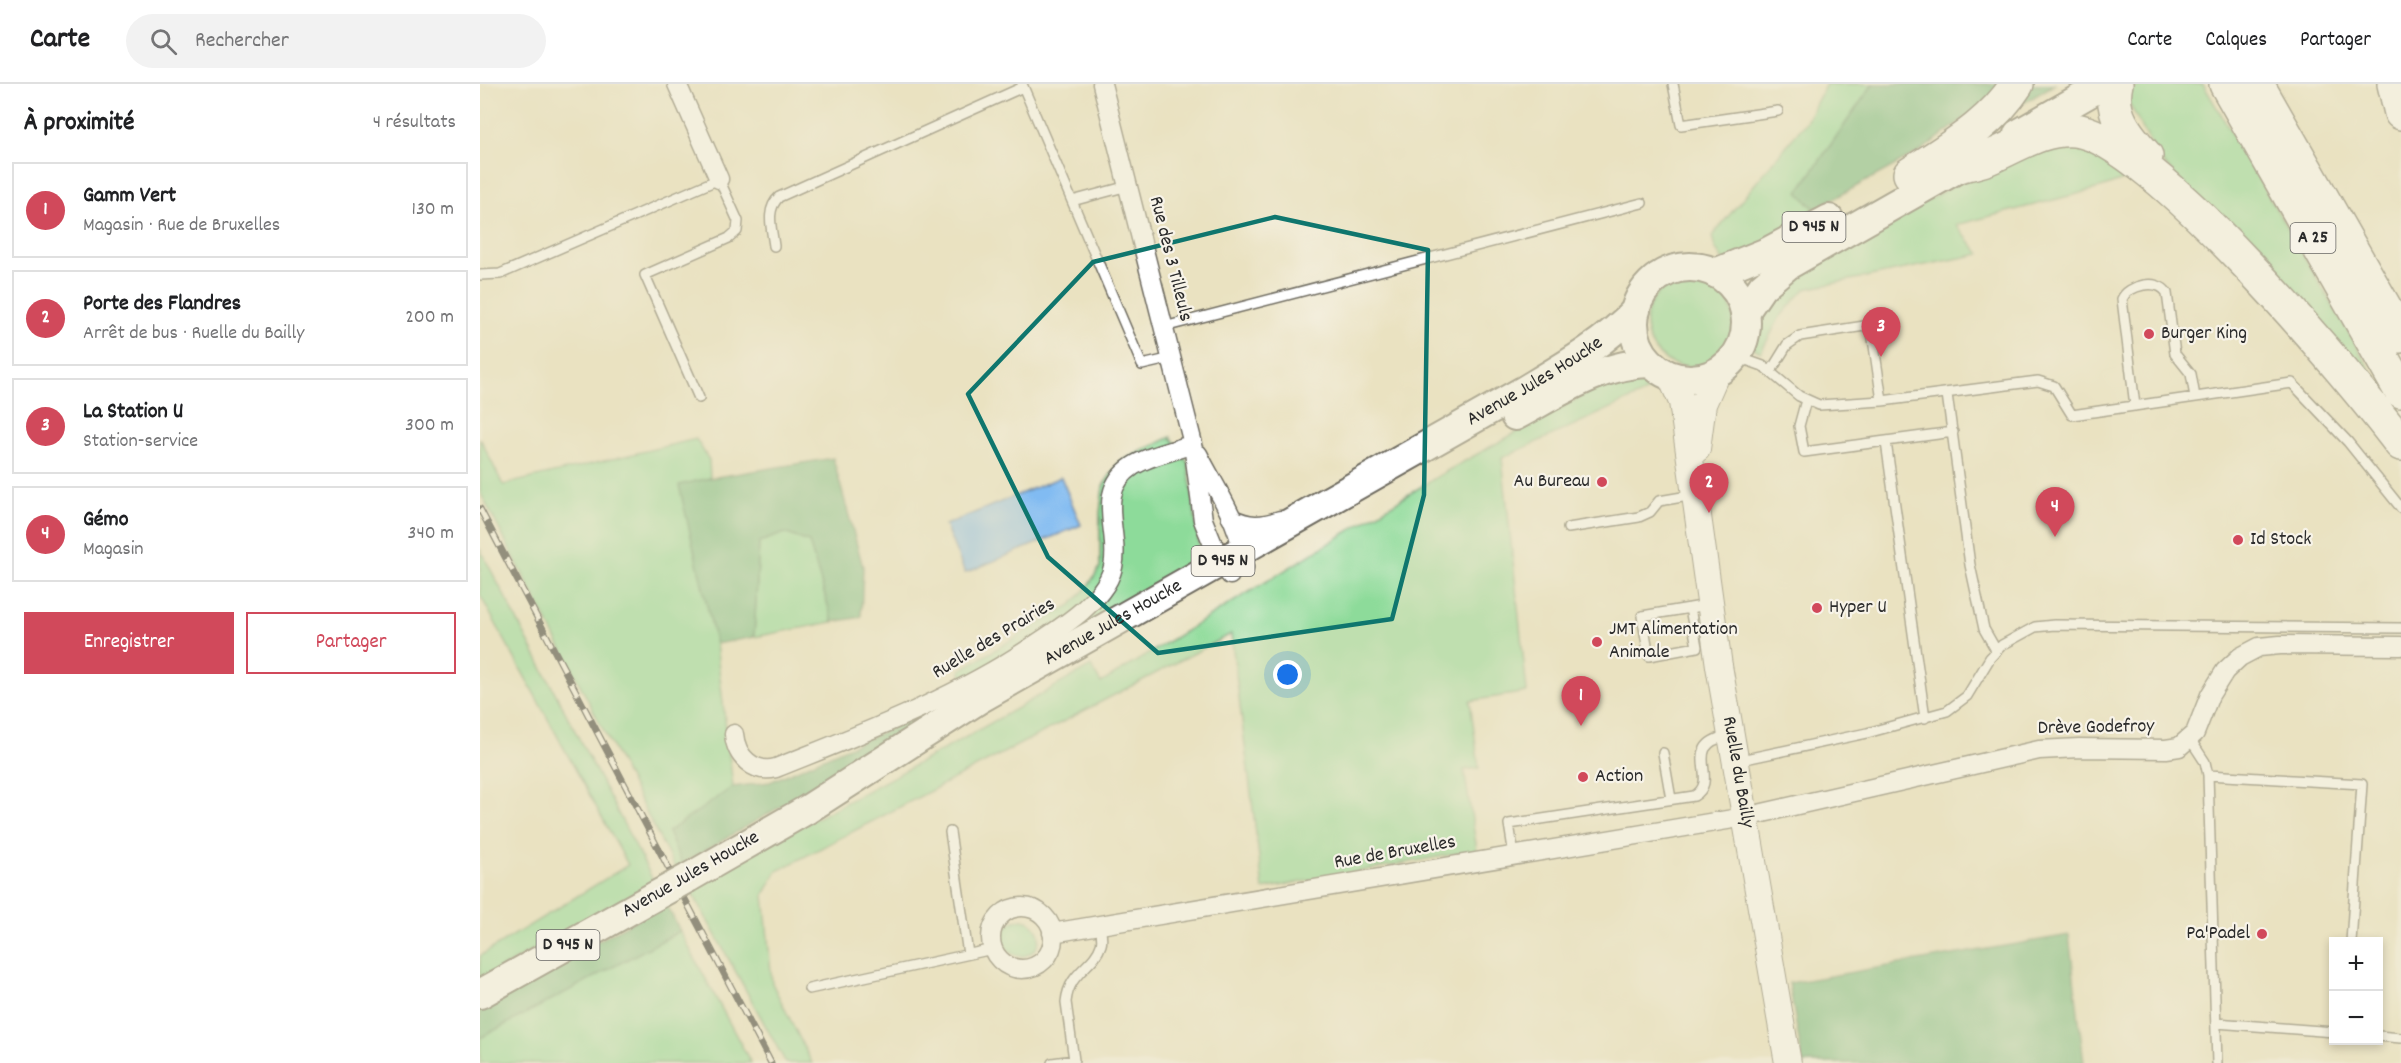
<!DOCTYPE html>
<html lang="fr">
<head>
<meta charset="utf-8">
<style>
  body { margin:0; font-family:Dekko,sans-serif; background:#f2f2f2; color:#202124 }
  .controls { position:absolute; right:18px; bottom:18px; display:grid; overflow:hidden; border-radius:0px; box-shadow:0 3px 9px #0003 }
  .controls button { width:54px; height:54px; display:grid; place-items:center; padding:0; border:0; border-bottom:2px solid #e0e0e0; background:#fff; color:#202124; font:30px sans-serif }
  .you { position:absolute; left:808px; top:591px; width:21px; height:21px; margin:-15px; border:4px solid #fff; border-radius:50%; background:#1a73e8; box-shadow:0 0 0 9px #1a73e833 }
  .badge { display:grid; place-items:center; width:39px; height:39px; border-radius:50%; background:#d1495b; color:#fff; font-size:20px; font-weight:700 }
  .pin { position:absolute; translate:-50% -50px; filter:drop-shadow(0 2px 3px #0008) }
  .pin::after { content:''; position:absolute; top:32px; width:21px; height:18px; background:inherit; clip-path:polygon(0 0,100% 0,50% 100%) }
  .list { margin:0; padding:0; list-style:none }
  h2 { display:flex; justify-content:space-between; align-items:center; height:78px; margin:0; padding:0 24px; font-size:26px }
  h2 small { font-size:20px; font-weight:400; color:#757577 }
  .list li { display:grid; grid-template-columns:39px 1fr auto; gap:18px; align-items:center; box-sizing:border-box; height:96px; margin:0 12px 12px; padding:0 12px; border:2px solid #e0e0e0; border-radius:0px }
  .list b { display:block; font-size:22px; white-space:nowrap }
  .list p { margin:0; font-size:20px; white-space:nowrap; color:#757577 }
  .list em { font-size:20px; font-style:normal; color:#757577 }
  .actions { display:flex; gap:12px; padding:18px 24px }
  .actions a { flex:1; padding:14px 0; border:2px solid #d1495b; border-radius:0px; text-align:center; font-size:21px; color:#d1495b }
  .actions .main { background:#d1495b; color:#fff }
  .icon { flex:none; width:33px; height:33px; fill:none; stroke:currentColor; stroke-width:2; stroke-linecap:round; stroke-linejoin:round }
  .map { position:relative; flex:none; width:1921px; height:979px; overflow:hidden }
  header { display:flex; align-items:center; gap:36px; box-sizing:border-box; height:84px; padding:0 30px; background:#fff; border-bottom:2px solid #e0e0e0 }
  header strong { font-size:28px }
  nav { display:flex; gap:33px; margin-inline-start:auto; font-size:21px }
  .search { width:420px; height:54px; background:#f2f2f2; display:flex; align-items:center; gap:15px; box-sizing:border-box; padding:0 21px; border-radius:33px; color:#757577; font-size:22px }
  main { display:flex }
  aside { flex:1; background:#fff }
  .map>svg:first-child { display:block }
  .green { fill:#8ddb9a; stroke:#5c8362; stroke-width:1.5 }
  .forest { fill:#72bb82; stroke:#4e7356; stroke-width:1.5 }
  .water { fill:#81bbf2; stroke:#56738e; stroke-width:1.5 }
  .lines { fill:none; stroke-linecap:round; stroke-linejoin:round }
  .lane-casing { stroke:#6e6b60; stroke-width:12 }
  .street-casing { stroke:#6e6b60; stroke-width:21 }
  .secondary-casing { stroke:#6e6b60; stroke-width:28 }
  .primary-casing { stroke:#6e6b60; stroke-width:32 }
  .highway-casing { stroke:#6e6b60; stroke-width:36 }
  .lane { stroke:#fff; stroke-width:9 }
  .street { stroke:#fff; stroke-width:18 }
  .secondary { stroke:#fff; stroke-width:26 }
  .primary { stroke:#fff; stroke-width:28 }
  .highway { stroke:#fff; stroke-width:33 }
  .rail-casing { stroke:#2b2b2b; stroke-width:7 }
  .rail { stroke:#f7f3e8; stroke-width:4.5; stroke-dasharray:14; stroke-linecap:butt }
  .primary-bridge-casing { stroke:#6e6b60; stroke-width:32; stroke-linecap:butt }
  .primary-bridge { stroke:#fff; stroke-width:28 }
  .marked { fill:none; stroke:#0f766e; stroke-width:4.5; stroke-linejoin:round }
  .poi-dot { fill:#d1495b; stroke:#f7f3e8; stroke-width:2 }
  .labels { text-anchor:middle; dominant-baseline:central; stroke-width:4.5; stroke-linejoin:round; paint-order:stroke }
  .shield { fill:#f7f3e8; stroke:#686764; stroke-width:1.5 }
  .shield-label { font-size:18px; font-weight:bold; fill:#2b2b2b }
  .street-label { font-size:20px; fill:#2b2b2b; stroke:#f7f3e8 }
  .poi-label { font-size:20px; fill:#2b2b2b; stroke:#f7f3e8; text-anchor:start }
</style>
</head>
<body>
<header>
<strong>Carte</strong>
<div class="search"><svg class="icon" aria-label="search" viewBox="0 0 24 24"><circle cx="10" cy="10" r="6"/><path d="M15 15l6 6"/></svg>Rechercher</div>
<nav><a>Carte</a><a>Calques</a><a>Partager</a></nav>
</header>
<main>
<aside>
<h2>À proximité<small>4 résultats</small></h2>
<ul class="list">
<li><span class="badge">1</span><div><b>Gamm Vert</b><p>Magasin · Rue de Bruxelles</p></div><em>130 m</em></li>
<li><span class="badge">2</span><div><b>Porte des Flandres</b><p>Arrêt de bus · Ruelle du Bailly</p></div><em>200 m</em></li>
<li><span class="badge">3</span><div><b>La Station U</b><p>Station-service</p></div><em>300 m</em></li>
<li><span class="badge">4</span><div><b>Gémo</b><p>Magasin</p></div><em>340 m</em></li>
</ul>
<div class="actions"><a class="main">Enregistrer</a><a>Partager</a></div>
</aside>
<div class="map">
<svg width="1921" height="979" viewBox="0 0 1921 979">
  <rect width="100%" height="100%" fill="#f7f3e8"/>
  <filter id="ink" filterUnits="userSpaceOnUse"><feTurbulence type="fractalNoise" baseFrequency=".0167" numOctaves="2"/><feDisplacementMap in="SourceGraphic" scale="12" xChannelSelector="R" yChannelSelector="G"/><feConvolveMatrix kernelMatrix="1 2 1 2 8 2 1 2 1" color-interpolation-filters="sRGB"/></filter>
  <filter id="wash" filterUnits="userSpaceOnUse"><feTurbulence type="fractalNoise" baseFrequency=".008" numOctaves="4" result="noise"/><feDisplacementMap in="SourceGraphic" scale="24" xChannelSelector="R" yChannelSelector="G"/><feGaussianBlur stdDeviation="1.35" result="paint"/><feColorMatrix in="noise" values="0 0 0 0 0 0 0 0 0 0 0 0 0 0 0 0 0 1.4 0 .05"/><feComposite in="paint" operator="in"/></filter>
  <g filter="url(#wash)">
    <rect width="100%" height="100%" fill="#eae2c1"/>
    <path class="green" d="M1346,0H1393L1318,108L1335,125L1279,163L1244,178L1235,164L1232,152L1326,38Z
      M1660,0H1723L1921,338L1678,73L1644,10Z
      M1565,56L1609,60L1657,91L1624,103L1476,141L1500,170L1325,205L1300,233L1281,268L1269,262L1278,231L1302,198L1476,100Z
      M1166 239a44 44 0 1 1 88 0a44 44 0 1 1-88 0Z
      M1162,290L1173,305L1022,374L1047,608L990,617L999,684L984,686L997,766L783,805L751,550C600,630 448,707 297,787L284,811L292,899L332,979H306L209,803L472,661L611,582L621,599L965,388L1136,293Z
      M691,353L708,379L721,477L434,645L438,632L487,608L480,586L591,521L609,501L620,483V429L623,402L639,378Z
      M0,354L23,401L216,355L229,376L230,394L200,401L236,560L253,703L188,748L202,780L195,784L0,408Z
      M305,449L329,458L353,538L274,553L279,458Z
      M0,465L174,798L0,896V872L148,781L0,511Z
      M523 854a18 18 0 1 1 36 0a18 18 0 1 1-36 0Z
      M200,847L271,979H0V954Z"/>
    <path class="forest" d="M1393,0H1524L1518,9L1441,67L1335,125L1318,108Z
      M1545,0H1575L1544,19L1538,13Z
      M353,374L383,483L381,533L353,538L329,458L305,449L279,458L274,553L236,560L199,401L230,394Z
      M438,632L434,645L202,780L188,748L253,703L290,698Z
      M186,819L200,847L0,954V923Z
      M1589,851L1604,979H1323L1309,899Z"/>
    <path class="water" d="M581,393L601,441L485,489L465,441Z"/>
  </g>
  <g filter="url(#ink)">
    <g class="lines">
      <defs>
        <path id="lane" d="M542,0L662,281L692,274
          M1193,0L1201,41L1298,27
          M592,117L648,102
          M294,162C292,145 285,126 299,113L543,3
          M0,191L20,190L239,95L258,137L257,147L249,154L165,191L219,314
          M684,243L1162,119
          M1255,272L1283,282L1319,312L1339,321L1402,317L1558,297L1574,302L1592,331L1812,299L1868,358L1921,424
          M1291,287L1307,261L1320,252L1391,241L1402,317
          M1467,310L1490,481L1504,545L1516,566
          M1326,316L1319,342L1324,368L1473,348
          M1655,322L1642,215C1648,201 1678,194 1687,209L1695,270L1711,290L1715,313
          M1406,358L1445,634
          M1088,444L1159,433L1170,428L1179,417L1214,411
          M1210,524L1217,563L1169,572L1162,532L1228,521
          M1710,655L1725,678L1728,691L1737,979
          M1183,669L1191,715
          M1256,677L1387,649L1467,627L1487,612L1510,574L1522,561L1555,543L1574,541L1921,544
          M1728,691L1882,700L1871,858
          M470,748L488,870
          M1034,771L1029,740L1214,712C1242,696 1199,661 1248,652
          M329,905L513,865
          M1736,939L1854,948
          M1898,952L1921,954
          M572,979L594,976L586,918C589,887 614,883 621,861C623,855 621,848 620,842"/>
        <path id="street" d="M197,0L239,95
          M622,0L713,360L723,436L732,458L750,491
          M718,370C736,406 764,443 764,484
          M751,434C769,443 781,443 800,436
          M254,650C256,672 273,690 296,684C383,649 472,616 550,564C568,552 586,541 602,527C615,515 629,501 633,483C641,448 613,408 653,382C670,371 694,367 713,360
          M511 854a31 31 0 1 1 62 0a31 31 0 1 1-62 0Z
          M572,849L1265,733L1559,666L1599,664L1686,665L1699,663L1715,649L1730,611L1745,587L1760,573L1779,563L1800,561L1921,562"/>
        <g id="secondary">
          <path id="s1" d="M1190,291L1202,318L1239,582L1308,979"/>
          <path d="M1217,365L1223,320L1237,288"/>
        </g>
        <g id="primary">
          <path d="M1538,50L1625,0"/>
          <circle cx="1210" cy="239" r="56"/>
          <path d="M1235,189L1287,168L1349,135"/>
          <path d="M1265,228L1282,203L1308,181L1503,70"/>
          <path d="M1035,332C1077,310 1122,279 1171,279"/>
          <path id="s2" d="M208,794L328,725L501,614L1043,307C1083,283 1124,260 1156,226"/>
          <path d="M0,910L177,811"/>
        </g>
        <path id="highway" d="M1636,0C1629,30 1647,51 1666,72
          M1746,0L1921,307
          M1777,0L1921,252
          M1914,0L1921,29
          M1482,81C1492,79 1503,77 1513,72C1540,60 1563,44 1594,46C1670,52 1871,294 1921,360
          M1430,90C1469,64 1511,41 1537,0"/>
      </defs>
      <use href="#lane" class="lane-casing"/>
      <use href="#street" class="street-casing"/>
      <use href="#secondary" class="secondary-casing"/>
      <use href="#primary" class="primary-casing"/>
      <use href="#highway" class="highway-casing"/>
      <use href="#lane" class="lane"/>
      <use href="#street" class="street"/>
      <use href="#secondary" class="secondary"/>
      <use href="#primary" class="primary"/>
      <use href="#highway" class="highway"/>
      <defs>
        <path id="rail" d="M0,425L291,979"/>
      </defs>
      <use href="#rail" class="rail-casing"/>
      <use href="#rail" class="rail"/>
      <defs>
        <path id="primary-bridge" d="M177,811L208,794"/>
      </defs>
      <use href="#primary-bridge" class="primary-bridge-casing"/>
      <use href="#primary-bridge" class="primary-bridge"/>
    </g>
  </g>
  <path d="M0 0H1921V979H0ZM795,133L948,166L944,411L912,535L678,569L568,473L488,310L613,178Z" fill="#eae2c1" fill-opacity=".55" fill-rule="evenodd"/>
  <path class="marked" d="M795,133L948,166L944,411L912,535L678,569L568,473L488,310L613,178Z"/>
  <g class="poi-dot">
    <circle cx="1669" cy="250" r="6"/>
    <circle cx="1122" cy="398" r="6"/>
    <circle cx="1758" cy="456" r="6"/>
    <circle cx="1337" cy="524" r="6"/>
    <circle cx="1117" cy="558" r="6"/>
    <circle cx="1103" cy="693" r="6"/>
    <circle cx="1782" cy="850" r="6"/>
  </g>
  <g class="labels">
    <g class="shield">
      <rect x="1302.5" y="128" width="63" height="30" rx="4.5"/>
      <rect x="1810.5" y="139" width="45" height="30" rx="4.5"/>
      <rect x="711.5" y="462" width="63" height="30" rx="4.5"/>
      <rect x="56.5" y="846" width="63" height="30" rx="4.5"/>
    </g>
    <g class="shield-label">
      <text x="1334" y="143">D 945 N</text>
      <text x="1833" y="154">A 25</text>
      <text x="743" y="477">D 945 N</text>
      <text x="88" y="861">D 945 N</text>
    </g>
    <g class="street-label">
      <text transform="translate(690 175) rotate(76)">Rue des 3 Tilleuls</text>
      <text stroke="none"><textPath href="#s2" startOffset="982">Avenue Jules Houcke</textPath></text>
      <text stroke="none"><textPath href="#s2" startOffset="496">Avenue Jules Houcke</textPath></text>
      <text transform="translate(514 555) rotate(-31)">Ruelle des Prairies</text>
      <text transform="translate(1616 644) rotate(-1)">Drève Godefroy</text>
      <text stroke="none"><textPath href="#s1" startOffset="404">Ruelle du Bailly</textPath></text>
      <text transform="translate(915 769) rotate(-10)">Rue de Bruxelles</text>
      <text transform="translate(211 791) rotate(-30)">Avenue Jules Houcke</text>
    </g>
    <g class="poi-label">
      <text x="1681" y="250">Burger King</text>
      <text x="1110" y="398" text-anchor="end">Au Bureau</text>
      <text x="1770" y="456">Id Stock</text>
      <text x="1349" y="524">Hyper U</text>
      <text x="1129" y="546">JMT Alimentation<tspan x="1129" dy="23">Animale</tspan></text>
      <text x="1115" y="693">Action</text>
      <text x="1770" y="850" text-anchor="end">Pa'Padel</text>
    </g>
  </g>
</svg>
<div class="controls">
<button>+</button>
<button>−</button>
</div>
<div class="you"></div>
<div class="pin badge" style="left:1101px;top:642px">1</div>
<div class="pin badge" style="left:1229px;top:429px">2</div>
<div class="pin badge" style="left:1401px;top:273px">3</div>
<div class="pin badge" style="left:1575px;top:453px">4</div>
</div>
</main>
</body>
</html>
